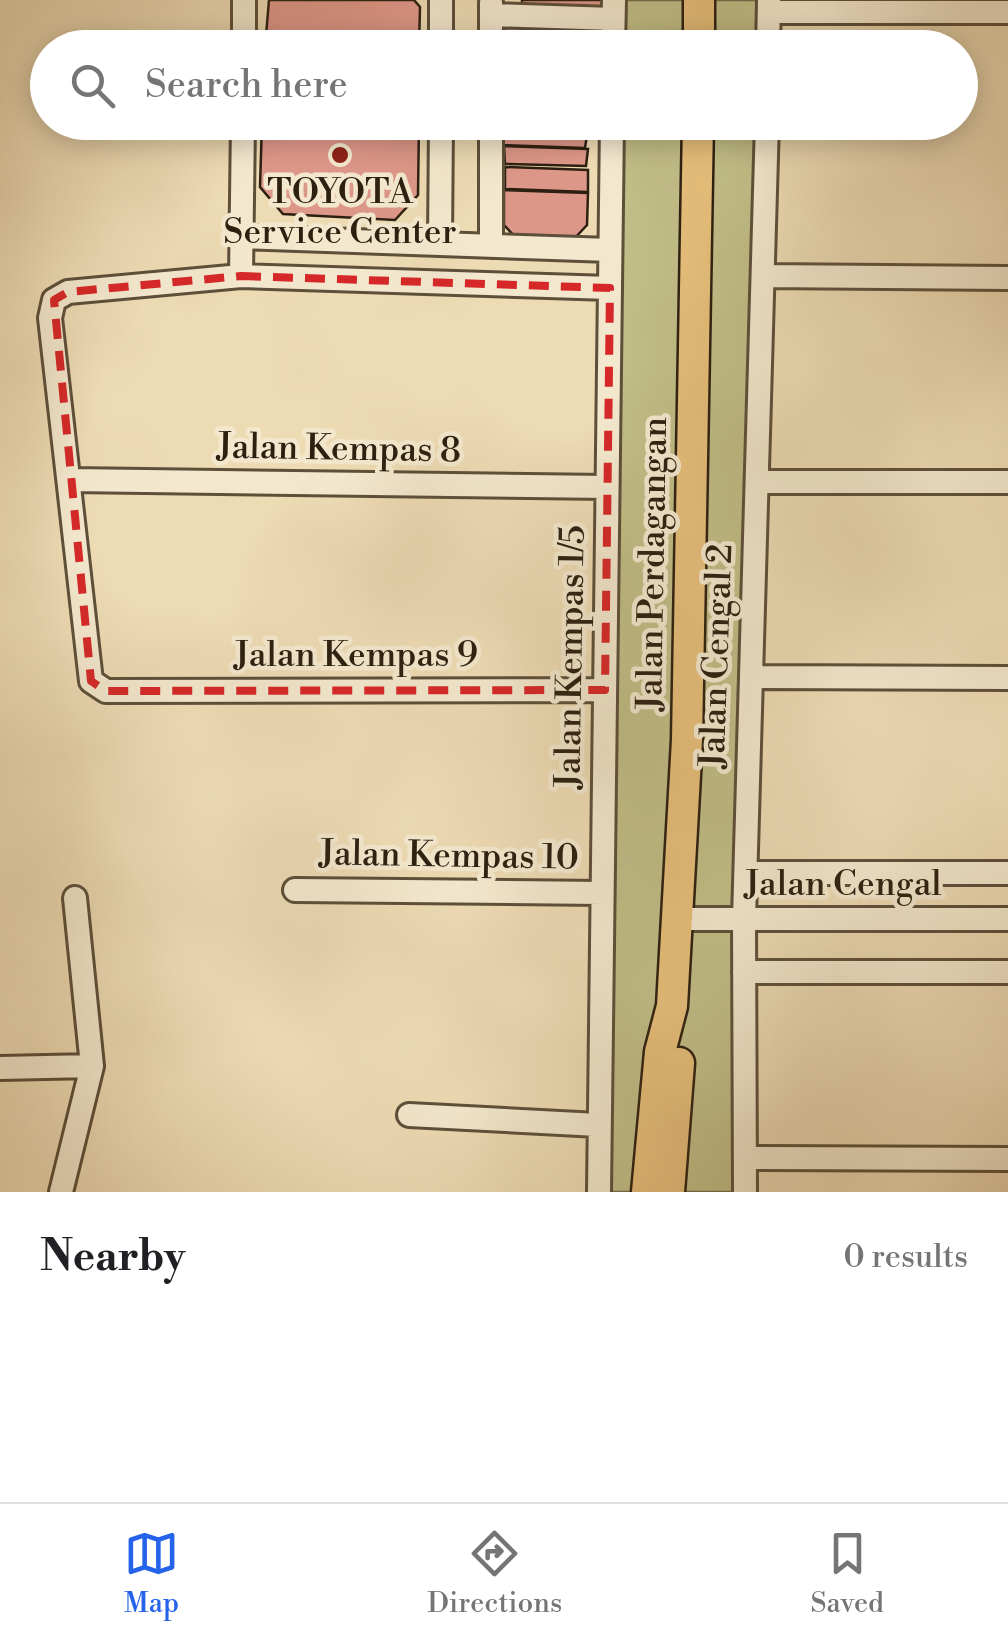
<!DOCTYPE html>
<html lang="en">
<head>
<meta charset="utf-8">
<style>
  body { margin:0; font-family:"Libre Bodoni",serif; background:#f6f6f6; color:#202124 }
  .list { margin:0; padding:0; list-style:none }
  h2 { display:flex; justify-content:space-between; align-items:center; height:130px; margin:0; padding:0 40px; font-size:42px }
  h2 small { font-size:32px; font-weight:400; color:#757577 }
  .icon { flex:none; width:55px; height:55px; fill:none; stroke:currentColor; stroke-width:2; stroke-linecap:round; stroke-linejoin:round }
  .map { position:relative; flex:none; width:1008px; height:1192px; overflow:hidden }
  .search { position:absolute; background:#fff; box-shadow:0 5px 25px #0003; left:30px; right:30px; top:30px; height:110px; display:flex; align-items:center; gap:25px; box-sizing:border-box; padding:0 35px; border-radius:55px; color:#757577; font-size:38px }
  .sheet { height:310px; background:#fff }
  nav { display:flex; justify-content:space-around; align-items:center; box-sizing:border-box; height:140px; border-top:2px solid #e0e0e0; background:#fff; font-size:28px; color:#757577 }
  nav a { display:grid; justify-items:center; gap:5px }
  nav .on { color:#2563eb }
  .map>svg:first-child { display:block }
  .green { fill:#c0bd87; stroke:#766e4c; stroke-width:2.5 }
  .building { fill:#dd9789; stroke:#2d2011; stroke-width:2.5 }
  .lines { fill:none; stroke-linecap:round; stroke-linejoin:round }
  .minor-casing { stroke:#5d4f3a; stroke-width:28 }
  .major-casing { stroke:#2d2011; stroke-width:35 }
  .minor { stroke:#f3e8ce; stroke-width:22 }
  .major { stroke:#e6be7a; stroke-width:30 }
  .marked { fill:none; stroke:#d62828; stroke-width:8; stroke-dasharray:20 12; stroke-linejoin:round }
  .poi-dot { fill:#8f2418; stroke:#f3e8ce; stroke-width:4 }
  .labels { text-anchor:middle; dominant-baseline:central; stroke-width:9; stroke-linejoin:round; paint-order:stroke }
  .poi-label { font-size:35px; fill:#2d2011; stroke:#f3e8ce }
  .street-label { font-size:35px; fill:#2d2011; stroke:#f3e8ce }
</style>
</head>
<body>
<div class="map">
<svg width="1008" height="1192" viewBox="0 0 1008 1192">
  <rect width="100%" height="100%" fill="#eddbb4"/>
  <filter id="stains"><feTurbulence type="fractalNoise" baseFrequency=".002" numOctaves="4"/><feColorMatrix values="0 0 0 0 .2 0 0 0 0 .09 0 0 0 0 .02 0 0 0 .5 -.17"/></filter>
  <radialGradient id="worn" r=".72"><stop offset=".6" stop-color="#630" stop-opacity="0"/><stop offset="1" stop-color="#630" stop-opacity=".3"/></radialGradient>
  <path class="green" d="M613,0H692L691,47H613Z
    M699,0H769L768,47H699Z
    M612,123H767L745,1192H669L680,1054L670,1018L647,1192H599Z"/>
  <path class="building" d="M269,0H414L420,7L419,48H265Z
    M522,0H606L605,9L522,6Z
    M501,18L585,20V41L501,38Z
    M501,39L585,41V48H501Z
    M262,122H419L418,195L395,220L283,214L260,187Z
    M502,122H586L585,127L502,125Z
    M503,126L588,128L585,148L502,145Z
    M504,146L588,149L586,166L505,164Z
    M505,167L588,170V192L505,189Z
    M504,190L588,193L587,225L572,241L518,240L504,225Z"/>
  <g class="lines">
    <defs>
      <path id="minor" d="M769,12H1008
        M491,15L613,19
        M244,48V0
        M441,48V0
        M491,48V3
        M613,48L614,0
        M768,48L769,1
        M241,237L610,250
        M440,243L441,122
        M491,246V122
        M241,276L243,122
        M764,276L1008,278
        M71,480L607,487
        M757,482H1008
        M751,677L1008,678
        M605,690L106,691L91,681L50,318L54,300L68,292L241,276L610,288
        M747,873H1008
        M295,890L602,893
        M678,919H1008
        M744,972H1008
        M0,1068L92,1066
        M409,1115L598,1125
        M748,1158L1008,1159
        M61,1192L92,1066L75,898
        M599,1192L612,122
        M745,1192L744,919L767,122"/>
      <path id="major" d="M699,0V48
        M647,1192L660,1052L672,1006L687,740L698,122
        M669,1192L679,1063"/>
    </defs>
    <use href="#minor" class="minor-casing"/>
    <use href="#major" class="major-casing"/>
    <use href="#minor" class="minor"/>
    <use href="#major" class="major"/>
  </g>
  <path class="marked" d="M241,276L610,288L605,690L106,691L91,681L54,300L68,292Z"/>
  <circle class="poi-dot" cx="340" cy="155" r="10"/>
  <g class="labels">
    <g class="poi-label">
      <text x="340" y="192">TOYOTA<tspan x="340" dy="40">Service Center</tspan></text>
    </g>
    <g class="street-label">
      <text transform="translate(339 449) rotate(1)">Jalan Kempas 8</text>
      <text transform="translate(653 564) rotate(-89)">Jalan Perdagangan</text>
      <text x="356" y="655">Jalan Kempas 9</text>
      <text transform="translate(717 656) rotate(-88)">Jalan Cengal 2</text>
      <text transform="translate(571 657) rotate(-89)">Jalan Kempas 1/5</text>
      <text transform="translate(449 856) rotate(1)">Jalan Kempas 10</text>
      <text x="843" y="884">Jalan Cengal</text>
    </g>
  </g>
  <rect width="100%" height="100%" filter="url(#stains)"/>
  <rect width="100%" height="100%" fill="url(#worn)"/>
</svg>
<div class="search"><svg class="icon" aria-label="search" viewBox="0 0 24 24"><circle cx="10" cy="10" r="6"/><path d="M15 15l6 6"/></svg>Search here</div>
</div>
<section class="sheet">
<h2>Nearby<small>0 results</small></h2>
<ul class="list">
</ul>
</section>
<nav>
<a class="on"><svg class="icon" aria-label="map" viewBox="0 0 24 24"><path d="M3 6l6-2 6 2 6-2v14l-6 2-6-2-6 2zM9 4v14M15 6v14"/></svg>Map</a>
<a><svg class="icon" aria-label="directions" viewBox="0 0 24 24"><path d="M12 3l9 9-9 9-9-9zM9 14v-3h6M13 9l2 2-2 2"/></svg>Directions</a>
<a><svg class="icon" aria-label="saved" viewBox="0 0 24 24"><path d="M7 4h10v16l-5-4-5 4z"/></svg>Saved</a>
</nav>
</body>
</html>
